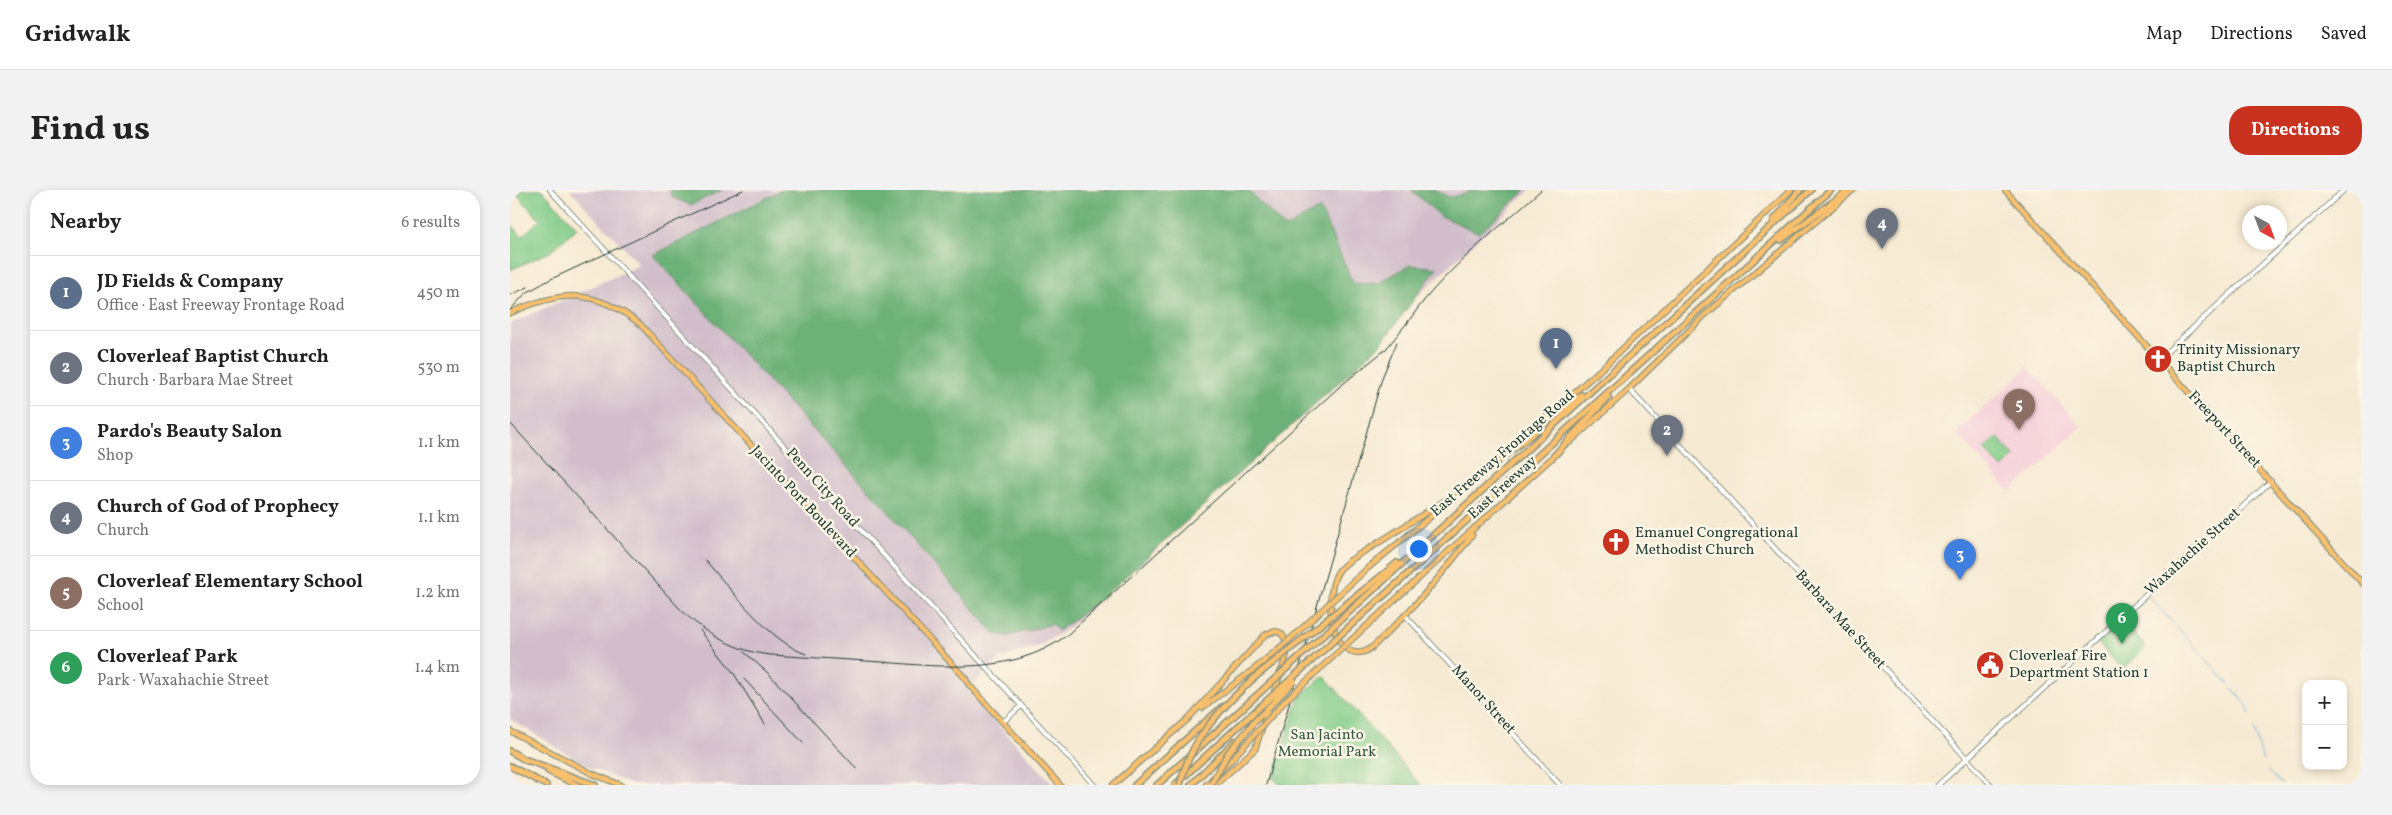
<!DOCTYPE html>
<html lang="en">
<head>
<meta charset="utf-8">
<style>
  body { margin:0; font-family:Vollkorn,serif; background:#f2f2f2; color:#222 }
  .controls { position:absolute; right:15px; bottom:15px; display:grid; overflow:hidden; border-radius:10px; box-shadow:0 2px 8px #0003 }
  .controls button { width:45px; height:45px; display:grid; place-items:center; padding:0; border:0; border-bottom:1px solid #e0e0e0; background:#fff; color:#222; font:25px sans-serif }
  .compass { position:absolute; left:1732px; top:15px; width:45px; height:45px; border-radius:50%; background:#fff; box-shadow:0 2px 8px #0003; rotate:139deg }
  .you { position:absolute; left:908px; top:358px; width:18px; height:18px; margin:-12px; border:4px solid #fff; border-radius:50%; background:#1a73e8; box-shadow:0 0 0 8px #1a73e833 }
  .badge { display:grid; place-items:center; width:32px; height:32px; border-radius:50%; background:#c8321e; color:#fff; font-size:16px; font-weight:700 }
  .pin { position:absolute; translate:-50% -41px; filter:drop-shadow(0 1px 2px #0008) }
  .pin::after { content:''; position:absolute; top:26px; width:18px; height:15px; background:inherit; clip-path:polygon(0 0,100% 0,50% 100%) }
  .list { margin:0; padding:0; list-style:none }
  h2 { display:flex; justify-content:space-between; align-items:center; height:65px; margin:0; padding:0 20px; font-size:21px }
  h2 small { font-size:16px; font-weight:400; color:#767676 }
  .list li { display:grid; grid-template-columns:32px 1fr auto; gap:15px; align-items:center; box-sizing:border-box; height:75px; padding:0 20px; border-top:1px solid #e0e0e0 }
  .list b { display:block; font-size:19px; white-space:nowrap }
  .list p { margin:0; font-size:16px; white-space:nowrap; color:#767676 }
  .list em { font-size:16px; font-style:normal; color:#767676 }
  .map { position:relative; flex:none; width:1852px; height:595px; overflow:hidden; border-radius:20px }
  header { display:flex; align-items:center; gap:30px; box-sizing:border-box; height:70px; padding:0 25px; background:#fff; border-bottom:1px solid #e0e0e0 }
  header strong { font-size:24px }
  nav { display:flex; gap:28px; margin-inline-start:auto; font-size:18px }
  .intro { display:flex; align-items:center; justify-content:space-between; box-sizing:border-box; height:120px; padding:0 30px }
  h1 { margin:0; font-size:35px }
  .button { padding:12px 22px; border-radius:20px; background:#c8321e; color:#fff; font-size:18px; font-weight:700 }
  main { display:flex; gap:30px; padding:0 30px }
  aside { flex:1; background:#fff; border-radius:20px; box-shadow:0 2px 8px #0003 }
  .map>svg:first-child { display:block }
  .built { fill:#f5cfda }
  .industrial { fill:#d1bdcb }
  .green { fill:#85ce8b; stroke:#528660 }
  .forest { fill:#6cb177; stroke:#467756 }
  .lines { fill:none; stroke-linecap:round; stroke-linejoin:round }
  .stream { stroke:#66a8da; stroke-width:1 }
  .minor-casing { stroke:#8b9484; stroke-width:6 }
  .major-casing { stroke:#8b9484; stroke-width:7 }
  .highway-casing { stroke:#8b9484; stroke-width:8 }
  .minor { stroke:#fff; stroke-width:4 }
  .major { stroke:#f8bf6c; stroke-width:4.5 }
  .highway { stroke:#f8bf6c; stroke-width:5 }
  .rail { stroke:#1f3d34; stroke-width:1 }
  .major-bridge-casing { stroke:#8b9484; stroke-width:7; stroke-linecap:butt }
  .highway-bridge-casing { stroke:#8b9484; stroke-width:8; stroke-linecap:butt }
  .major-bridge { stroke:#f8bf6c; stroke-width:4.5 }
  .highway-bridge { stroke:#f8bf6c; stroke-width:5 }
  .labels { text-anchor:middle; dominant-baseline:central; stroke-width:5; stroke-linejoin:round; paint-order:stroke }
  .poi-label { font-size:15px; fill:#1f3d34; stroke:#fcf5e5; text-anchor:start }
  .street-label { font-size:15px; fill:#1f3d34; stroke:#fcf5e5 }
  .park-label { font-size:15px; fill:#335a45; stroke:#fcf5e5 }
</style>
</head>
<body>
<header>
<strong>Gridwalk</strong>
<nav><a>Map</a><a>Directions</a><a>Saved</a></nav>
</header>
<div class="intro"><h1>Find us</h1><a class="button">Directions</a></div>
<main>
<aside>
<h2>Nearby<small>6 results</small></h2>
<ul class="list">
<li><span class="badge" style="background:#5c6f8a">1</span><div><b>JD Fields &amp; Company</b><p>Office · East Freeway Frontage Road</p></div><em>450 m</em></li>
<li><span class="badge" style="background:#6b7280">2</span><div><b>Cloverleaf Baptist Church</b><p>Church · Barbara Mae Street</p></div><em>530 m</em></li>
<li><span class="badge" style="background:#3f7fe0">3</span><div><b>Pardo's Beauty Salon</b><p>Shop</p></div><em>1.1 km</em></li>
<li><span class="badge" style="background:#6b7280">4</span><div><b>Church of God of Prophecy</b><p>Church</p></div><em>1.1 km</em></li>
<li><span class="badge" style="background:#8d6e63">5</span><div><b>Cloverleaf Elementary School</b><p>School</p></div><em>1.2 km</em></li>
<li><span class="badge" style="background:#2e9e5b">6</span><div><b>Cloverleaf Park</b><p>Park · Waxahachie Street</p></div><em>1.4 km</em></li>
</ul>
</aside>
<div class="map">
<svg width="1852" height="595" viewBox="0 0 1852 595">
  <rect width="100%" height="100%" fill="#fcf5e5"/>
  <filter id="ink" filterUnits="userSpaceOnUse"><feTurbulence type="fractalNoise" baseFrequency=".02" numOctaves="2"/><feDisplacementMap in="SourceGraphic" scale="10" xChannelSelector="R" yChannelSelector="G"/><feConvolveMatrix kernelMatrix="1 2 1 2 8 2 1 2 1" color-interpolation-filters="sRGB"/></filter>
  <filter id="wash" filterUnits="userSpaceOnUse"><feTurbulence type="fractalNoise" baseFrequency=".0096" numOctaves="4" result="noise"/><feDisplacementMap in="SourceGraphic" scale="20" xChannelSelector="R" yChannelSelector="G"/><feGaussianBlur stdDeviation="1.12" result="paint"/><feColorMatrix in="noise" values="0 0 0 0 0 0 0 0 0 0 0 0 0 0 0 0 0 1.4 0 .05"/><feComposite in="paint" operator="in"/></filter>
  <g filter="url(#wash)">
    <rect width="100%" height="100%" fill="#f7ead3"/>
    <path class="built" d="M1518,177L1571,237L1500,302L1446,243Z"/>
    <path class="industrial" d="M60,0H1020L899,114L871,154L560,437L530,456L490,468L457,501L544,595H123L79,577L0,529V134L130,75Z"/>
    <path class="green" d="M3,0H32L67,38L40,62L0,80V33L12,46L30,30Z
      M1487,247L1505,267L1492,278L1474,259Z
      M1610,430H1612L1636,457L1613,480L1587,452Z
      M814,486L911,595H770L763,588L789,507Z"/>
    <path class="forest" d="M160,0H212L181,15L162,7Z
      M272,0H738L775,38L810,18L843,93L867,94L900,75L927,78L871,154L591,409L548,441L542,434L499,446L485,444L376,319L143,65Z
      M901,0H923L940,7L959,3L958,0H1016L969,43L931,26Z"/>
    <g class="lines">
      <path class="stream" d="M1638,406L1663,433
        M1667,437L1691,464
        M1695,468L1719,494
        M1722,498L1737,515L1740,525
        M1744,540L1753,571
        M1759,581L1772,595"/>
    </g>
  </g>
  <g filter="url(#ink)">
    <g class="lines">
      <defs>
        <path id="minor" d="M40,0L584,595
          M1649,169L1834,0
          M1119,199L1481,595
          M896,426L1050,595
          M493,532L511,516
          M1428,595L1761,291"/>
        <path id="major" d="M1495,0L1852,393
          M0,123C51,100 84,98 130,134L455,488L459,495L550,595
          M1059,253L1119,199L1195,125L1343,0
          M942,306C917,322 893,337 868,353C856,361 840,368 830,379C812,401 820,470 853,462C861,461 868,451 874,446C907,415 935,381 962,345
          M859,377L1002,260L1013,247L1090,180L1281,0
          M887,408L1045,265
          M692,518L743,480
          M677,530L755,445C774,434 778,452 776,467L745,559L705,595
          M0,541L83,584L111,595
          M709,582L722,569
          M603,595L678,529
          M696,595L704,587"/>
        <path id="highway" d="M1264,30L1290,0
          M1271,50L1339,0
          M1002,260L1071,205
          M1043,267L1098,207
          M869,388L887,373
          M872,392L1301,0
          M880,400L1321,0
          M730,501L745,487
          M740,536L757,519
          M0,561L17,571
          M14,569L85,595
          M0,576L36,595
          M38,581L67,595
          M625,595L712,517
          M647,595L704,544
          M665,595L711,552
          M681,595L725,551"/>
      </defs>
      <use href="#minor" class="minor-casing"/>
      <use href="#major" class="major-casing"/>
      <use href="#highway" class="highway-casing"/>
      <use href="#minor" class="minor"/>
      <use href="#major" class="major"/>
      <use href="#highway" class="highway"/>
      <path class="rail" d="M0,105L18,97
        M0,120L16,103L39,90L233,0
        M897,134C927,86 988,39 1031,0
        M0,233L171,420C196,444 227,462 261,465C298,467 335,470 372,472C434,477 503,485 556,446L828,198L876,159L901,128
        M195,370C221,399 260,452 296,464
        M190,440L223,482L255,534
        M234,462L258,483L347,579
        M234,489L293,553
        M756,595L872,188L887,152"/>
      <defs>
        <path id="major-bridge" d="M743,480L778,451L859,377
          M722,569L777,509L887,408"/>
        <path id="highway-bridge" d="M745,487L869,388
          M757,519L784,491
          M704,544L872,392
          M711,552L880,400
          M701,594L718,563L742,535
          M670,595C679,555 703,527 732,499"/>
      </defs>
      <use href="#major-bridge" class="major-bridge-casing"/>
      <use href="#highway-bridge" class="highway-bridge-casing"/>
      <use href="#major-bridge" class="major-bridge"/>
      <use href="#highway-bridge" class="highway-bridge"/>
    </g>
  </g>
  <defs>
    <symbol id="church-disc" viewBox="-11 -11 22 22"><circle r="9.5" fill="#c8321e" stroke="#fcf5e5"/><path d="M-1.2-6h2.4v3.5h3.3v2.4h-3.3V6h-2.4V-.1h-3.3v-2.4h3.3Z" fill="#fff"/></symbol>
    <symbol id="civic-disc" viewBox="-11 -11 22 22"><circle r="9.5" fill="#c8321e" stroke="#fcf5e5"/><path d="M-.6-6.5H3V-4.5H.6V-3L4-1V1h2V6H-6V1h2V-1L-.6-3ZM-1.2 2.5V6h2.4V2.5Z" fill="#fff"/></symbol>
  </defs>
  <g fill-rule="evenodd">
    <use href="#church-disc" x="1632" y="153" width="32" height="32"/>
    <use href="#church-disc" x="1090" y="336" width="32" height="32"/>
    <use href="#civic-disc" x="1464" y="459" width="32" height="32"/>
  </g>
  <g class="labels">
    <g class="poi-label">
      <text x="1667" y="160">Trinity Missionary<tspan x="1667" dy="17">Baptist Church</tspan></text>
      <text x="1125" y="343">Emanuel Congregational<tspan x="1125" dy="17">Methodist Church</tspan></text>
      <text x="1499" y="466">Cloverleaf Fire<tspan x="1499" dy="17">Department Station 1</tspan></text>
    </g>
    <g class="street-label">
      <text transform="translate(1714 240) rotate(47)">Freeport Street</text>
      <text transform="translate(993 264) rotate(-41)">East Freeway Frontage Road</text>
      <text transform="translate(312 298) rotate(48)">Penn City Road</text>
      <text transform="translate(993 298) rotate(-42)">East Freeway</text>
      <text transform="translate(293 312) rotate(47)">Jacinto Port Boulevard</text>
      <text transform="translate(1683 362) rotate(-42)">Waxahachie Street</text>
      <text transform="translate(1330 430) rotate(48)">Barbara Mae Street</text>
      <text transform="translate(973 510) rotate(48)">Manor Street</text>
    </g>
    <g class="park-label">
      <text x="817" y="545">San Jacinto<tspan x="817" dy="17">Memorial Park</tspan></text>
    </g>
  </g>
</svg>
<div class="controls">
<button>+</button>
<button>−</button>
</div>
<svg class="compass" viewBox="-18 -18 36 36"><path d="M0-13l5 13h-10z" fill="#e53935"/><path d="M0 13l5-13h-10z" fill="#767676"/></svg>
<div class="you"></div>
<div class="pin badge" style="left:1046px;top:179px;background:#5c6f8a">1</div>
<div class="pin badge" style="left:1157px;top:266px;background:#6b7280">2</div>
<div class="pin badge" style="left:1450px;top:390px;background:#3f7fe0">3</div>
<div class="pin badge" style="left:1372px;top:59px;background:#6b7280">4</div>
<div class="pin badge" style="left:1509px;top:240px;background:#8d6e63">5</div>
<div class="pin badge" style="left:1612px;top:454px;background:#2e9e5b">6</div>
</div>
</main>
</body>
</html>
